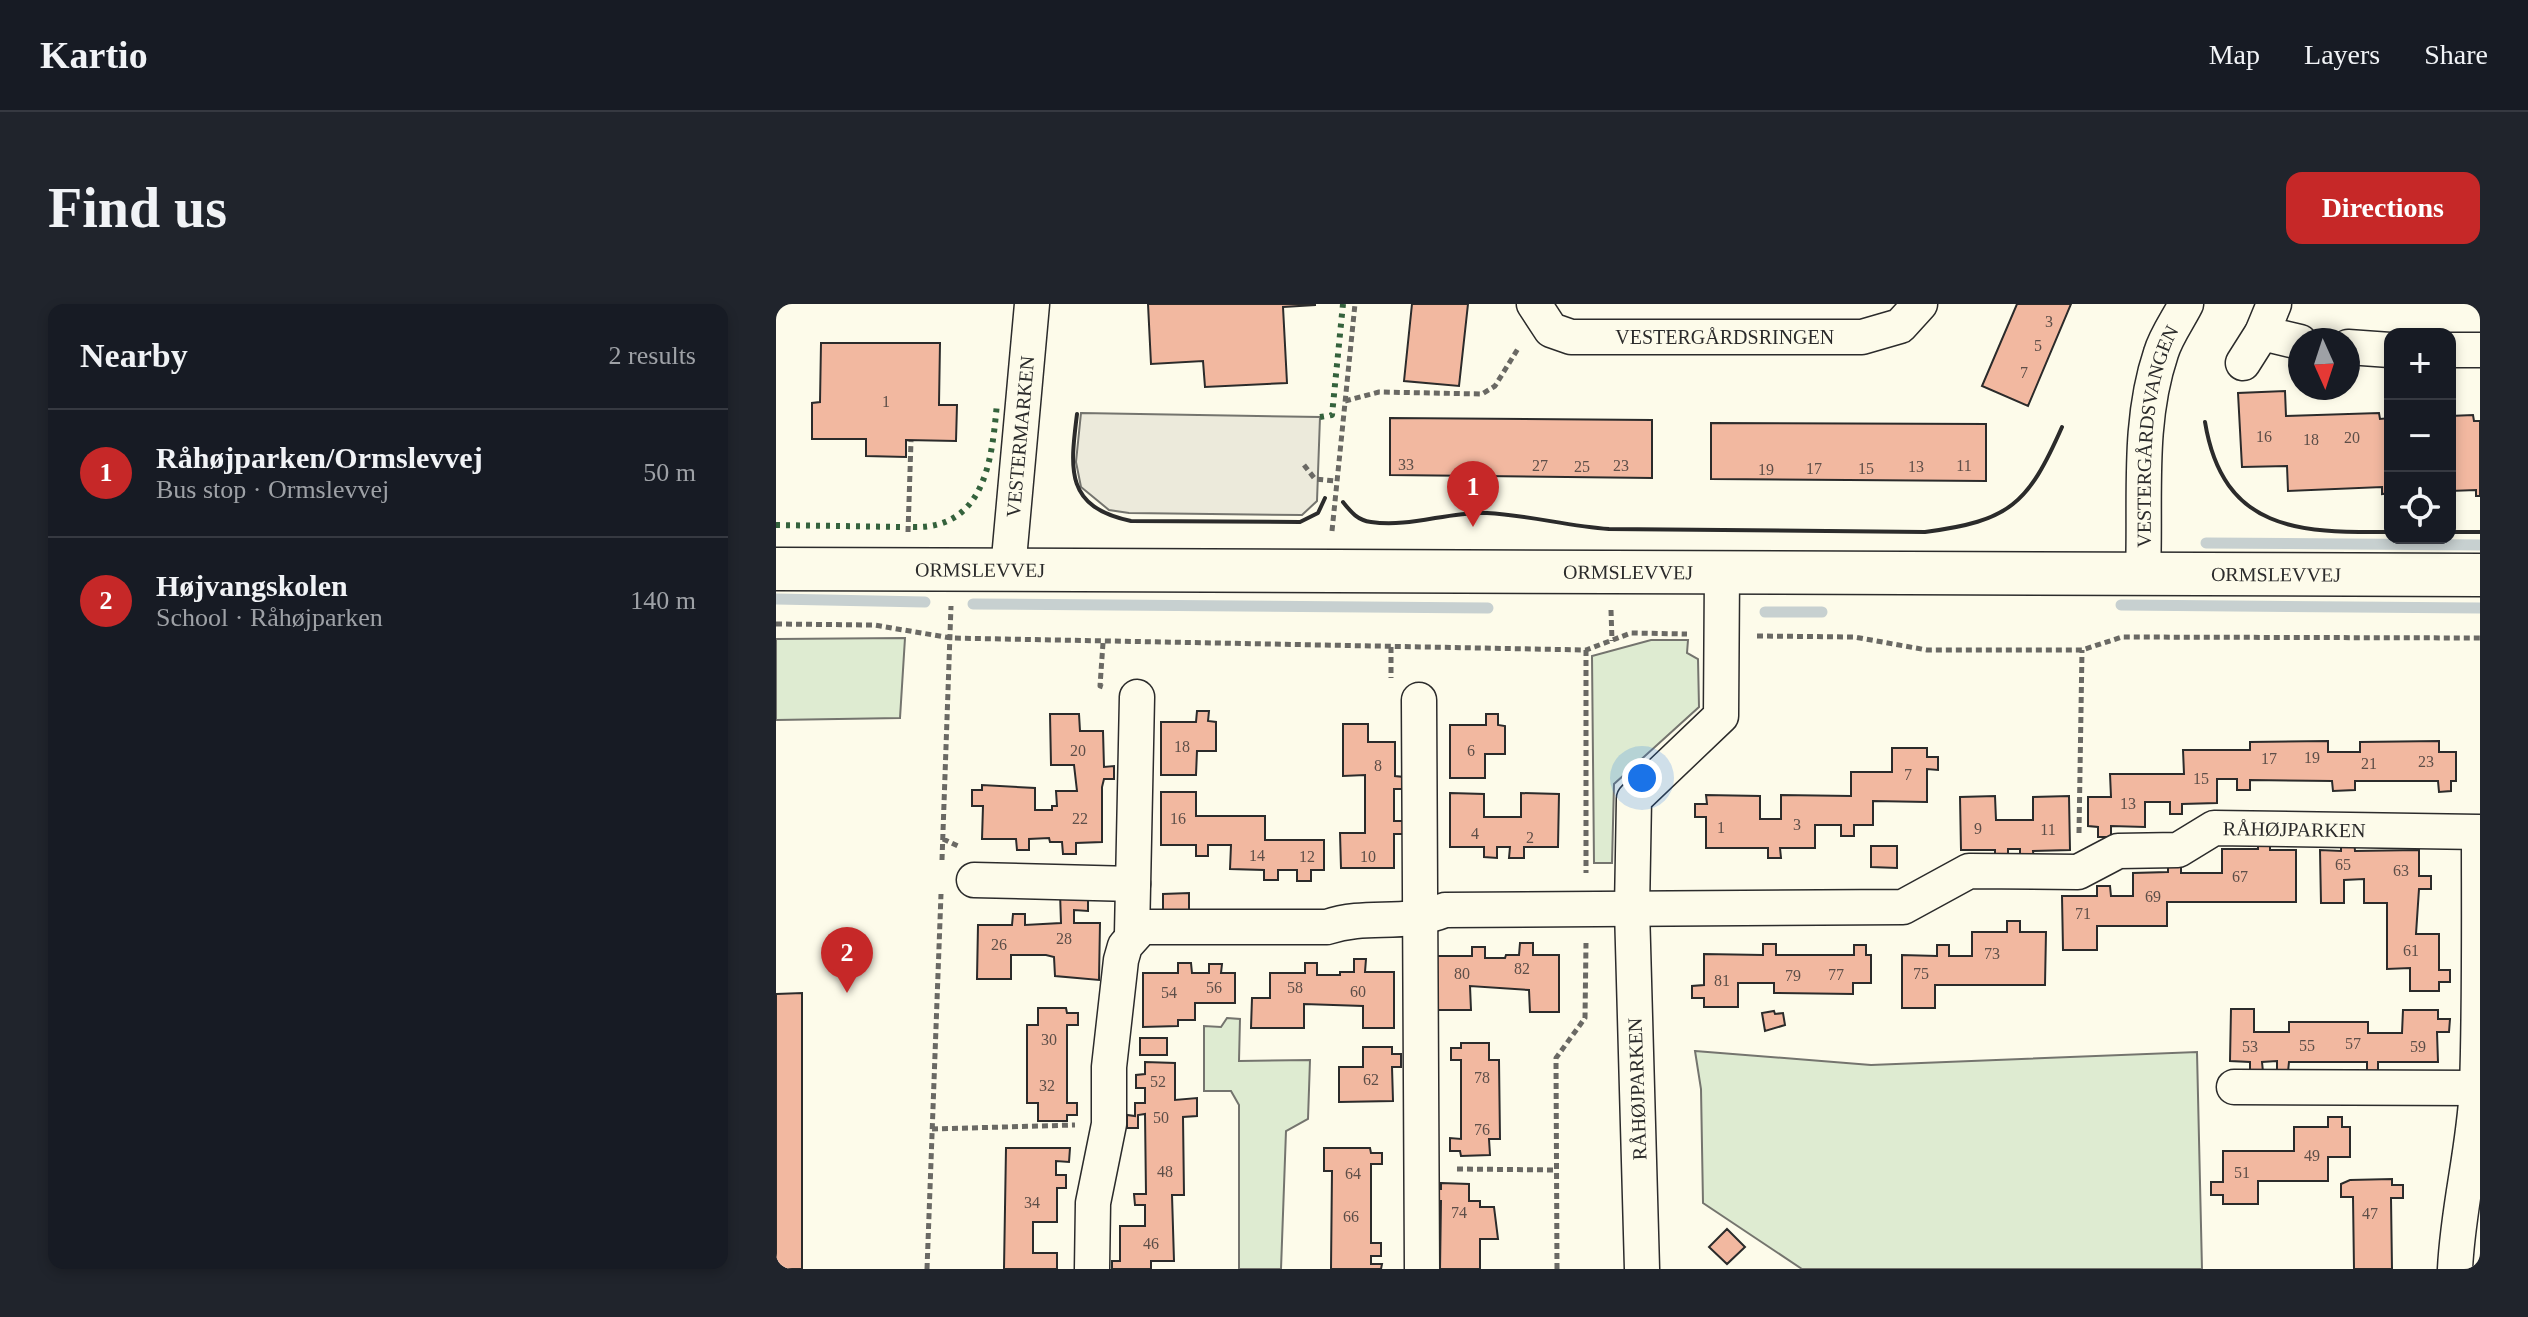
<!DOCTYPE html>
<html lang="en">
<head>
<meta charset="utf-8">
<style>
  body { margin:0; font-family:Georgia,serif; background:#20242c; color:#f1f3f6 }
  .controls { position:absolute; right:24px; top:24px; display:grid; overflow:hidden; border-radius:16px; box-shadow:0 4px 12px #0003 }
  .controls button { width:72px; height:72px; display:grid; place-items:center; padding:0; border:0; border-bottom:2px solid #363941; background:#171b24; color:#f1f3f6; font:40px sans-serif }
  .compass { position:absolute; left:1512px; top:24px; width:72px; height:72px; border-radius:50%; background:#171b24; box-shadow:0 4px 12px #0003; rotate:177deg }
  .you { position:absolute; left:866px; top:474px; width:28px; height:28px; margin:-20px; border:6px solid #fff; border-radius:50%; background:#1a73e8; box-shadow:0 0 0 12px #1a73e833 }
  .badge { display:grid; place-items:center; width:52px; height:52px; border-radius:50%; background:#c62828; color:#fff; font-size:26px; font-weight:700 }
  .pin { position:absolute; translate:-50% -66px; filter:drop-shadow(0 2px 4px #0008) }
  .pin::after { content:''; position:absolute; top:42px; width:28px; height:24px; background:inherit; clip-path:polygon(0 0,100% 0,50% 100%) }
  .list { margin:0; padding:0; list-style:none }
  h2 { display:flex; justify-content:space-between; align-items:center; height:104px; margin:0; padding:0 32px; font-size:34px }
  h2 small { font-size:26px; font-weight:400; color:#9ea1a6 }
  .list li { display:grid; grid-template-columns:52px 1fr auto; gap:24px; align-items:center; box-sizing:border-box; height:128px; padding:0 32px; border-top:2px solid #363941 }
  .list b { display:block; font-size:30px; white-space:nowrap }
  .list p { margin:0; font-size:26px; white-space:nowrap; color:#9ea1a6 }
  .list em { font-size:26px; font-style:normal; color:#9ea1a6 }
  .icon { flex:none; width:44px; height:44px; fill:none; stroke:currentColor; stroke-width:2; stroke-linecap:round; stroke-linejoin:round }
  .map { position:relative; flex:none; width:1704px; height:965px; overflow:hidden; border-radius:16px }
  header { display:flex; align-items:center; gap:48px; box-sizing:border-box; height:112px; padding:0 40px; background:#171b24; border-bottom:2px solid #363941 }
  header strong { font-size:38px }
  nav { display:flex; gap:44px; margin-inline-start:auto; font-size:28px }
  .intro { display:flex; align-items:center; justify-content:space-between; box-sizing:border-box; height:192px; padding:0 48px }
  h1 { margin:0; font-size:56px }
  .button { padding:20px 36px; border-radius:16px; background:#c62828; color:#fff; font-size:28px; font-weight:700 }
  main { display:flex; gap:48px; padding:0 48px }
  aside { flex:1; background:#171b24; border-radius:16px; box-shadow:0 4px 12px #0003 }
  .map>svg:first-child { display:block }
  .green { fill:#deebd1; stroke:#74746e; stroke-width:2 }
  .parking { fill:#eceadb; stroke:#74746e; stroke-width:2 }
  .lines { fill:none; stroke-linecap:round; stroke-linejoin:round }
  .stream { stroke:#c7d0d0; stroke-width:11 }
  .building { fill:#f2b8a0; stroke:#2b2b2b; stroke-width:2 }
  .minor-casing { stroke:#2b2b2b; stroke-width:37 }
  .tertiary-casing { stroke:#2b2b2b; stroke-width:45 }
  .path { stroke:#6a6964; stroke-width:5; stroke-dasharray:6 4; stroke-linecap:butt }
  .minor { stroke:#fdfbea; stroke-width:34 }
  .tertiary { stroke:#fdfbea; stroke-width:42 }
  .hedge { stroke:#34623c; stroke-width:6; stroke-dasharray:4 6; stroke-linecap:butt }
  .wall { stroke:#2b2b2b; stroke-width:4 }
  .labels { text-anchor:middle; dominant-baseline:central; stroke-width:6; stroke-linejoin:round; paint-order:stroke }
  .number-label { font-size:16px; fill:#5d4e48 }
  .street-label { font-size:20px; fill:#2b2b2b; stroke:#fdfbea }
</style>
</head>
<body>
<header>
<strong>Kartio</strong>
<nav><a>Map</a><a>Layers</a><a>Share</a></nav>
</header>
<div class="intro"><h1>Find us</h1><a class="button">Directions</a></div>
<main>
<aside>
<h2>Nearby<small>2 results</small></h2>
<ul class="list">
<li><span class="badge">1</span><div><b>Råhøjparken/Ormslevvej</b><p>Bus stop · Ormslevvej</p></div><em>50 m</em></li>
<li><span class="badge">2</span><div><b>Højvangskolen</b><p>School · Råhøjparken</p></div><em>140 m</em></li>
</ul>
</aside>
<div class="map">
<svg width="1704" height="965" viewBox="0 0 1704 965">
  <rect width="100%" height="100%" fill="#fdfbea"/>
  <path class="green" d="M129,334L124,414L0,416V335Z
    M875,336H912L911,349L922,355L923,403L838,480L836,559H818L816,352Z
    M451,714L464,715L463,757L534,756L532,815L510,827L505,965H463V801L455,787H428V722L445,723Z
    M919,747L1095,761L1421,748L1426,965H1026L927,899L925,785Z"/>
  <path class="parking" d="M305,109L544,113L541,197L526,211L353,209L333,206L305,183L300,158Z"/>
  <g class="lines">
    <path class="stream" d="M1430,239L1704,241
      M0,295L149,298
      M197,300L712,304
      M1345,301L1704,304
      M989,308H1046"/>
  </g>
  <path class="building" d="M372,0H539V1L507,3L511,79L429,83L427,57L375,60Z
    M636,0H692L683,82L628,77Z
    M1241,0H1295L1252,102L1206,82Z
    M45,39H164L163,101H181L180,137L130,136V153L90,152V135H36V99L44,98Z
    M1509,87L1510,112L1603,109L1604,115L1614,114V189L1606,190V183L1512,187L1511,162L1466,163L1462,89Z
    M1697,111L1698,117H1704V192H1700V186L1674,187V112Z
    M614,114L876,116V174L614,171Z
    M935,119L1210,120V177L935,175Z
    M421,407H433L432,417L440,418V447H421L420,471H385V418H420Z
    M274,410H303L304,427H327L328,463L338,462V475H328L326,483V538L300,539V550H287L286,538H274L273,534L253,535V546H241L240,535H206L207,502H196V486H206V481L259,484V506H276V502H281L280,487H301L298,461H275Z
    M710,410H722V421L729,422V450H709V474H674V421H710Z
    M567,420H592V438H619V472L628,473V485H618V517H629V530H618V564H565L564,529H589V471L567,472Z
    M1552,437V448H1584V438L1663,437V448H1680V477H1675V487L1663,488L1662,477H1579V486L1557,487L1556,477L1474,476V486H1461V475H1441V499L1406,500V510H1394V498H1369V523L1335,522V533H1322V523L1312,522V493H1335L1334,470H1408L1407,446H1474V438Z
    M1116,444H1151V453H1162V466L1151,465V498L1097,497V521H1078V532H1065V521H1039V544H1004L1005,554H992V544H930V513H919V500H931L930,491L984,492V515H1005V491L1075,492V468H1116Z
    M385,488H420V512H489V536H548V566H535V577H521V566H502V576H488V566L454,565L455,541H432V552H420V541H385Z
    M674,489L708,490V513H745V489L783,490L782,543H748V554H733L734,543H721V554L708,553V543H674Z
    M1219,492L1220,516H1257V493L1293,492L1294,546L1257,547L1258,556H1244V545H1232V556H1219V546H1185L1184,493Z
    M1482,535H1494V546H1520V598H1391V622H1321V646H1287L1286,592H1321V582H1334L1335,592H1357V569L1392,568V558H1405V569H1446V545H1482Z
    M1565,535H1578L1579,547L1643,546V572H1655V585H1643L1640,630H1663V666H1674V678H1663V687H1634V664L1611,665V599H1588V575L1568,576V599H1545L1544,546L1565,547Z
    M1095,542H1121V564L1095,563Z
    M284,589H312V607L298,606V619H324L323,676L279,672L278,653L270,651H235V675H201L202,621H236L237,610H249V621L285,619Z
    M413,589V610H387V590Z
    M1231,617H1244V628H1270L1269,681H1159V704H1126V651L1161,652V641H1173V652H1196V628H1231Z
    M744,639H757V651H783V708H754L753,686L694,682L695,706H661V652H696V643H709V654H729L730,651H743Z
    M987,640H1000V651H1078V641H1090V651H1095V679H1077V690L998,689V679H962V703H928V694H916V682L928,681V650L987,651Z
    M578,655H590L589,668H618V724H587V702L528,700V724H475L476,694H494V669H529V659H541V671H564V668H578Z
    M402,659H415L416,669H433V660H446L445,669H459V699H419V716H402V722L367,723V669H402Z
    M26,689V965H0V690Z
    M262,704H290L291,709H302V721H291V799H301V811H291V817H262V799H251V721H262Z
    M1455,705H1478V728H1513V718H1592V729H1626L1627,706H1662V715H1674L1673,728H1661L1662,758H1602V769H1591V758H1513L1512,768H1501V757L1486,758L1487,768H1474V758L1454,757Z
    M998,707L999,710L1007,709L1009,721L989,727L986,709Z
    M364,734H391V751H364Z
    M685,739H713V756H723L724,835H713L714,851L685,852L684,847H674V834L685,835V756H675V744H685Z
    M587,743H616V750H625V763H616L617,797L563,798V763H587Z
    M369,758L399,759V796L421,794V812L407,813L408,891H396L398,957H375V965H336V957H344V922H369V901H359L358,890H370L369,810L362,811V824H351V811L359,812V799H369V784H360V771L369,770Z
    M1552,813H1566V823H1574V853H1552V877H1482V900H1447V891H1435V878H1447V847H1518V823H1552Z
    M230,844H294L293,858L280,857V871H290V884H281V918H257V949H281V965H228Z
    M548,844H594L595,849H606V860H595V939H605V952H595V960H606L605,965H555L556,867H548Z
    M1616,875V881H1627V894H1615L1616,965H1578L1577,893H1565V880L1574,876Z
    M665,879L693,880V897H704V903H718L722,935H704V965H664L665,897H654V885H665Z
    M951,925L969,943L951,960L933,943Z"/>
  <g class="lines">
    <defs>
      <g id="minor">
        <path id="s1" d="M758,0L775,26L795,33H1086L1124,22L1144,0"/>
        <path d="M1486,29L1524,38"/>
        <path d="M1572,43L1614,46"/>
        <path d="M1674,46H1704"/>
        <path d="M1467,59L1486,29L1498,0"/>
        <path id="s2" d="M232,266L256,0"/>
        <path id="s3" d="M1367,269C1370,196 1361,120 1385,49C1390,32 1402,16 1410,0"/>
        <path d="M643,396L646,965"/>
        <path d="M198,576L357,580"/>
        <path d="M356,630L361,393"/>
        <path d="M1458,783L1701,784"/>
        <path id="s4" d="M316,965L317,899L333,820V763L345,656L349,642L366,623H551C593,609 626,623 669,606L1127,603L1193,567L1302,568L1342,547L1402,546L1438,524L1703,528C1703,613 1704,699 1701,784C1698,846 1682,902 1679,965"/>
        <path d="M866,965L856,605L858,495L945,412L946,269"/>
      </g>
      <g id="tertiary">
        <path id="s5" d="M0,265L1704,271"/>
      </g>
    </defs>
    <use href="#minor" class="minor-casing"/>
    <use href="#tertiary" class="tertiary-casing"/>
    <path class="path" d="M569,97L603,88L706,90L719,82L743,43
      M528,161L539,175L560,177
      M556,227L579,0
      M132,228L135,137
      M835,306L836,337
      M0,320L98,321L175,334L810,346L855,329L911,330
      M981,332L1078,333L1151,346H1306L1346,333L1704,334
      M327,339L324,382L327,383
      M615,343V374
      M810,346V569
      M1303,529L1306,346
      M167,535L184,543
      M166,556L175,302
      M156,825L299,821
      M681,865L780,866
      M151,965L165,590
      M781,965L780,754L809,714L810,639"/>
    <use href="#minor" class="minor"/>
    <use href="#tertiary" class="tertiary"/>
    <path class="hedge" d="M544,113L556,111L567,0
      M0,221L127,223
      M137,223C210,225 216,154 221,99"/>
    <path class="wall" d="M301,110C294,166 289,203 355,217L524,218L542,209L549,194
      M1429,118C1447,227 1523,229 1614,228
      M567,198C575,208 581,216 595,218C634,224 673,207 711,209C752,211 791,222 833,225L1149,228C1234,217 1252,200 1286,123
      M1674,228H1704"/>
  </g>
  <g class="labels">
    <g class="number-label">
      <text x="1273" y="17">3</text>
      <text x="1262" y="41">5</text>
      <text x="1248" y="68">7</text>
      <text x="110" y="97">1</text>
      <text x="1488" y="132">16</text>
      <text x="1576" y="133">20</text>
      <text x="1535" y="135">18</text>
      <text x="630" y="160">33</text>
      <text x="764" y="161">27</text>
      <text x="845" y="161">23</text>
      <text x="1188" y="161">11</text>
      <text x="806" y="162">25</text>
      <text x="1140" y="162">13</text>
      <text x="1038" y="164">17</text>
      <text x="1090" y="164">15</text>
      <text x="990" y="165">19</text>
      <text x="406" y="442">18</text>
      <text x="302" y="446">20</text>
      <text x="695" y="446">6</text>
      <text x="1536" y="453">19</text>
      <text x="1493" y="454">17</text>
      <text x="1650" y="457">23</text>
      <text x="1593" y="459">21</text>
      <text x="602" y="461">8</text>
      <text x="1132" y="470">7</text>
      <text x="1425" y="474">15</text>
      <text x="1352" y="499">13</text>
      <text x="304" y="514">22</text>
      <text x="402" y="514">16</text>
      <text x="1021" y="520">3</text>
      <text x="945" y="523">1</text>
      <text x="1202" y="524">9</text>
      <text x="1272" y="525">11</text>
      <text x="699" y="529">4</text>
      <text x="754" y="533">2</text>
      <text x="481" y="551">14</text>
      <text x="531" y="552">12</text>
      <text x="592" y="552">10</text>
      <text x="1567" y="560">65</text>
      <text x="1625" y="566">63</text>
      <text x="1464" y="572">67</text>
      <text x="1377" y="592">69</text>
      <text x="1307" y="609">71</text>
      <text x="288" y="634">28</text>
      <text x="223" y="640">26</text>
      <text x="1635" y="646">61</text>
      <text x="1216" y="649">73</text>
      <text x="746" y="664">82</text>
      <text x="686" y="669">80</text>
      <text x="1145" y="669">75</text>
      <text x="1060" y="670">77</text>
      <text x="1017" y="671">79</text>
      <text x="946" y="676">81</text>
      <text x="438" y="683">56</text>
      <text x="519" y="683">58</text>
      <text x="582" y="687">60</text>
      <text x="393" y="688">54</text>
      <text x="273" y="735">30</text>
      <text x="1577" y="739">57</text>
      <text x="1531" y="741">55</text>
      <text x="1474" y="742">53</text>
      <text x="1642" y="742">59</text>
      <text x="706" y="773">78</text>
      <text x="595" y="775">62</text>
      <text x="382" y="777">52</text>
      <text x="271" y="781">32</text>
      <text x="385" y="813">50</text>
      <text x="706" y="825">76</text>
      <text x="1536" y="851">49</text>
      <text x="389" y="867">48</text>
      <text x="1466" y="868">51</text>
      <text x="577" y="869">64</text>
      <text x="256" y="898">34</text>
      <text x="683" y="908">74</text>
      <text x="1594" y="909">47</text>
      <text x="575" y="912">66</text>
      <text x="375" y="939">46</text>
    </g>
    <g class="street-label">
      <text stroke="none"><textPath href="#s1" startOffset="206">VESTERGÅRDSRINGEN</textPath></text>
      <text stroke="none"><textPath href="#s2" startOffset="134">VESTERMARKEN</textPath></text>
      <text stroke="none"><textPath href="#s3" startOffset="138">VESTERGÅRDSVANGEN</textPath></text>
      <text stroke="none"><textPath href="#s5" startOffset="204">ORMSLEVVEJ</textPath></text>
      <text stroke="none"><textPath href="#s5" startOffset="852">ORMSLEVVEJ</textPath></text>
      <text stroke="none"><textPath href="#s5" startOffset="1500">ORMSLEVVEJ</textPath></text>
      <text stroke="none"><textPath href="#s4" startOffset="1526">RÅHØJPARKEN</textPath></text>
      <text transform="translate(861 785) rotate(-92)">RÅHØJPARKEN</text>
    </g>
  </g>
</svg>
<div class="controls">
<button>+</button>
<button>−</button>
<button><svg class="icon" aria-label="locate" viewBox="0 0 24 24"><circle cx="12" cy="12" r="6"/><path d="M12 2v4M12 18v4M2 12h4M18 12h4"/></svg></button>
</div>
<svg class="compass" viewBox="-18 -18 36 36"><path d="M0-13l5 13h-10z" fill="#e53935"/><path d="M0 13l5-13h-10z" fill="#9ea1a6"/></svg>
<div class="you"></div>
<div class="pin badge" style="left:697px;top:223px">1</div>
<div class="pin badge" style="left:71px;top:689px">2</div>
</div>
</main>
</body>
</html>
